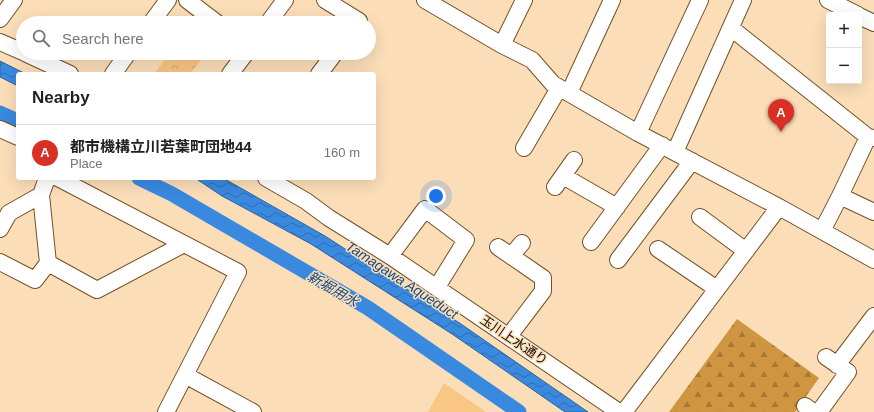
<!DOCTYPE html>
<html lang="en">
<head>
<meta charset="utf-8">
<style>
  body { margin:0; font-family:Arial,"Noto Sans JP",sans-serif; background:#f2f2f2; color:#202124 }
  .controls { position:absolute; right:12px; top:12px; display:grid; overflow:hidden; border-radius:4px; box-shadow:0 4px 16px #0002 }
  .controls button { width:36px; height:36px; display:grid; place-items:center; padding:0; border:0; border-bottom:1px solid #e0e0e0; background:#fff; color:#202124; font:20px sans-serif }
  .you { position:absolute; left:436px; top:196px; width:14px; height:14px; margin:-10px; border:3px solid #fff; border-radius:50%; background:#1a73e8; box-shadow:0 0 0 6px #1a73e833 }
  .badge { display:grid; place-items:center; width:26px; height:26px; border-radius:50%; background:#d93025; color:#fff; font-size:13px; font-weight:700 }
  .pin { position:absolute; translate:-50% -33px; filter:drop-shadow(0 1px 2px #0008) }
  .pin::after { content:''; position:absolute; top:21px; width:14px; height:12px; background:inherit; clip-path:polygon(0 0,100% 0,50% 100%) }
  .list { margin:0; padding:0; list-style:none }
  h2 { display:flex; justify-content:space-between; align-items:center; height:52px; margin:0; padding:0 16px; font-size:17px }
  h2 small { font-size:13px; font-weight:400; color:#757577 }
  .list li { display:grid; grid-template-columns:26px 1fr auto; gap:12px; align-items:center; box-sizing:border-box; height:56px; padding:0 16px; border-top:1px solid #e0e0e0 }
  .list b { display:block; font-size:15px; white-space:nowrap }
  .list p { margin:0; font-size:13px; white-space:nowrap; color:#757577 }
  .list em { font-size:13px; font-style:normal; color:#757577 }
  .icon { flex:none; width:22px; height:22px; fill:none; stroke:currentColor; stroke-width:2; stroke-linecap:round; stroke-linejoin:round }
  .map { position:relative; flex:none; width:874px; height:412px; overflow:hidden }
  .search { position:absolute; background:#fff; box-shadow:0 4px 16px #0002; left:16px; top:16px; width:360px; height:44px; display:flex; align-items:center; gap:10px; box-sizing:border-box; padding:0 14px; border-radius:22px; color:#757577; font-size:15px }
  .panel { position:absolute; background:#fff; box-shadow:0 4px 16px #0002; left:16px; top:72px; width:360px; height:108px; border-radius:4px }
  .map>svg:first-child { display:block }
  .forest { fill:url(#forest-firs) }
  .park { fill:url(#park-crowns) }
  .pitch { fill:#f9c684 }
  .water { fill:url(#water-waves); stroke:#2f649c }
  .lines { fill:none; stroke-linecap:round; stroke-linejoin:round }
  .canal { stroke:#3989df; stroke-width:15 }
  .minor-casing { stroke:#725226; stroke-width:18 }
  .minor { stroke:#fff; stroke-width:16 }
  .labels { text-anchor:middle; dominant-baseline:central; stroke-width:3; stroke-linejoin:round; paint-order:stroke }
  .street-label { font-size:13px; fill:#180c00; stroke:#fbddb8 }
  .water-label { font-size:14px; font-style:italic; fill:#164b84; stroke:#fbddb8 }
</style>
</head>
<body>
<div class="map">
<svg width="874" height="412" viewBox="0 0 874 412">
  <defs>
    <pattern id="forest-firs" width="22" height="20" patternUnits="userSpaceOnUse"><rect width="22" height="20" fill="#cf9541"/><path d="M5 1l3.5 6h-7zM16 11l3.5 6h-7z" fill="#a77834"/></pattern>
    <pattern id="park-crowns" width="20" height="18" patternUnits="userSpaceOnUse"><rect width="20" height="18" fill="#f9c684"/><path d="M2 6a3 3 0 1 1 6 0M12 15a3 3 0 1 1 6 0" fill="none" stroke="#d5a970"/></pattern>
    <pattern id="water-waves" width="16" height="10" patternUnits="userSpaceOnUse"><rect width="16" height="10" fill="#3989df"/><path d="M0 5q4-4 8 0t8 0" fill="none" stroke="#2f6eb2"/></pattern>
  </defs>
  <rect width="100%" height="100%" fill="#fbddb8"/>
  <path class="forest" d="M737,319L819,378L795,412H669Z"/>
  <path class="park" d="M170,53H192L201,60L190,74H154Z"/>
  <path class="pitch" d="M444,383L486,412H428Z"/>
  <path class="water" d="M0,61L26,74H18V86L0,77Z
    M195,178H223L325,236L461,324L588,412H565L452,334L311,244L222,196Z"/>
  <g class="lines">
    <path class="canal" d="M0,113L18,121
      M139,178L172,194L368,308L519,412"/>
    <defs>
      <path id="minor" d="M187,0L217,23
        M325,0L359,21L357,23
        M425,0L502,45L532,60L553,84L638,133L779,207L874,260
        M828,0L858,15
        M859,16L874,23
        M0,19L14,0
        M151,23L168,0
        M268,23L285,0
        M731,28L868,137L874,138
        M0,42L23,52
        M502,45L524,0
        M25,53L70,74
        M113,74L128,53
        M230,74L246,53
        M319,74L335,53
        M569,93L612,0
        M0,129L18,137
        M638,133L700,0
        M524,148L559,88
        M675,152L743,0
        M563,176L617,207
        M58,178L238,272L166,412
        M266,178L306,201L329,218L390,256L619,412
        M555,187L574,160
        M41,195L48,263L97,290L184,244
        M840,196L874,212
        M700,217L746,251
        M0,229L9,213L41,195L47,178
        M822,231L840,196L868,137
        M591,242L662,145
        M498,247L543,278V291L509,336
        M658,249L717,289
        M390,256L425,209L466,240L437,287
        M511,256L522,243
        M618,260L692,161
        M0,262L35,280L48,263
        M837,365L874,316
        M185,375L253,412
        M805,406L813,412
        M624,412L779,207
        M819,412L848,372L826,357"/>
    </defs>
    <use href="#minor" class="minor-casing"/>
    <use href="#minor" class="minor"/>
  </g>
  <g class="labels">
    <g class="street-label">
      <text transform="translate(514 340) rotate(34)">玉川上水通り</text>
    </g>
    <g class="water-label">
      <text transform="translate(402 280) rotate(33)">Tamagawa Aqueduct</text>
      <text transform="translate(333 289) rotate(30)">新堀用水</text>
    </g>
  </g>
</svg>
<div class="controls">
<button>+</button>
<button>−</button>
</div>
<div class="you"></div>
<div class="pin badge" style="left:781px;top:132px">A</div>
<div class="search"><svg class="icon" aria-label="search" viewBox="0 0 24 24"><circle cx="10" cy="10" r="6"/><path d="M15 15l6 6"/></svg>Search here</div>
<section class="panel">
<h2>Nearby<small></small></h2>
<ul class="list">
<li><span class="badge">A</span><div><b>都市機構立川若葉町団地44</b><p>Place</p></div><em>160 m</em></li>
</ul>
</section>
</div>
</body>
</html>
